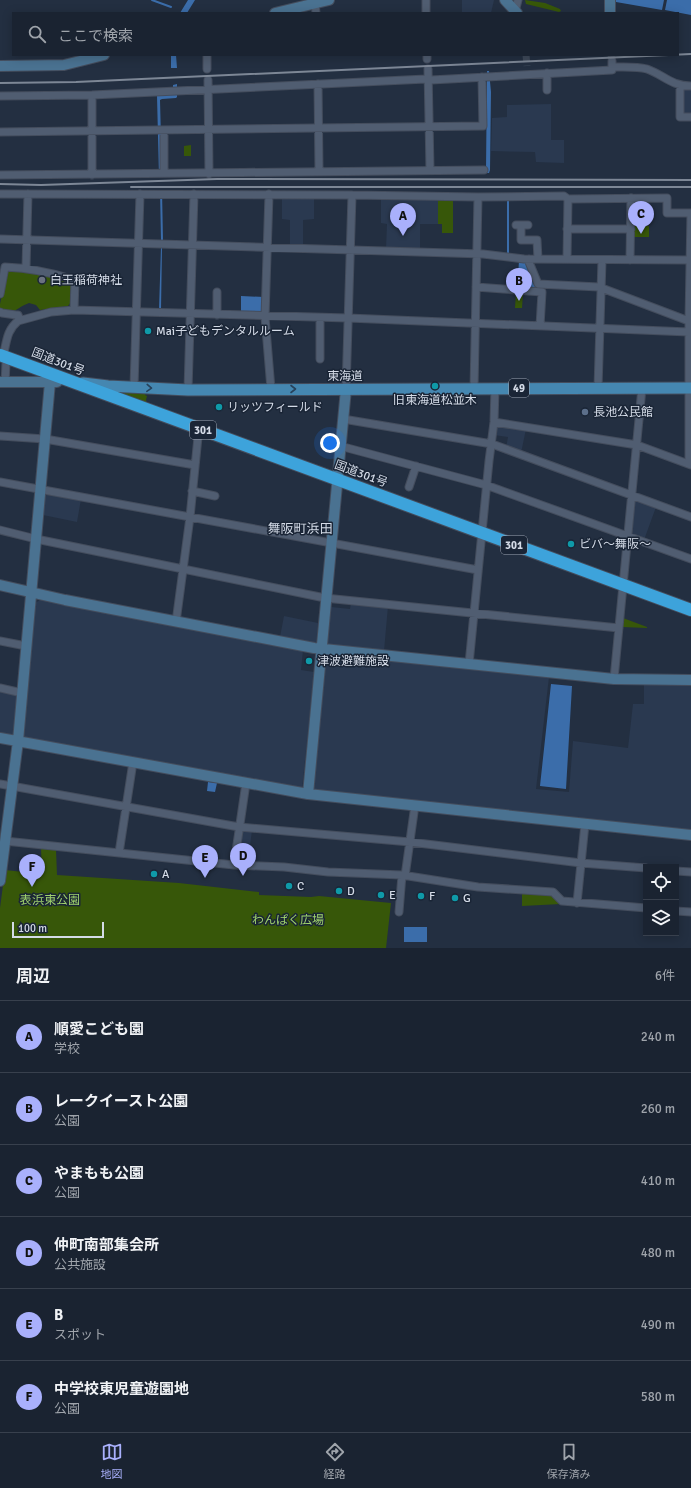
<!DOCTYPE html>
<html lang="ja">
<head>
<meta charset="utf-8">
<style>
  body { margin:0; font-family:Signika,"Noto Sans JP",sans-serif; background:#232b39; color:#f1f3f6 }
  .controls { position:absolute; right:12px; bottom:12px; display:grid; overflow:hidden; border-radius:0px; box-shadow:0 2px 10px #0003 }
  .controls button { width:36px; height:36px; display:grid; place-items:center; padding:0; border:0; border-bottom:1px solid #38404d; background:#1a2331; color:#f1f3f6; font:20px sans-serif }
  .scale { position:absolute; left:12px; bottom:10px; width:92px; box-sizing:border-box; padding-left:4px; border:2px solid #d4dbe7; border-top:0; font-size:11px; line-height:14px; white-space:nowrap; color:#d4dbe7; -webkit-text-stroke:3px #1a2536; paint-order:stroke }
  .you { position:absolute; left:330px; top:443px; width:14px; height:14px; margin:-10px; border:3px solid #fff; border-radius:50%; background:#1a73e8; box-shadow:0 0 0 6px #1a73e833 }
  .badge { display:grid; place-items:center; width:26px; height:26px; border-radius:50%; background:#a9b0fc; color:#111; font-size:13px; font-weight:700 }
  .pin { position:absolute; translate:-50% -33px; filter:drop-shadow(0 1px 2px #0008) }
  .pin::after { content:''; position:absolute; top:21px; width:14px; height:12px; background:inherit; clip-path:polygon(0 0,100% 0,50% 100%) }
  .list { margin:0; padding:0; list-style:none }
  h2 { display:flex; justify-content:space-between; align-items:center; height:52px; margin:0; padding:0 16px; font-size:17px }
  h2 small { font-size:13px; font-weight:400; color:#9fa4ab }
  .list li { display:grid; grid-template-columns:26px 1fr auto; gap:12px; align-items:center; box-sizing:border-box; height:72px; padding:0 16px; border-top:1px solid #38404d }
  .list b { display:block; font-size:15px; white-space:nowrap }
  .list p { margin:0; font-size:13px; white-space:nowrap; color:#9fa4ab }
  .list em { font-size:13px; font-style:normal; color:#9fa4ab }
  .icon { flex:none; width:22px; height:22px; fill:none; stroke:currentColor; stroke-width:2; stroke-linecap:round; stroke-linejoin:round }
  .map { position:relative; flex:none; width:691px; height:948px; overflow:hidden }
  .search { position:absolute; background:#1a2331; box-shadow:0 2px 10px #0003; left:12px; right:12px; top:12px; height:44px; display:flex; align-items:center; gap:10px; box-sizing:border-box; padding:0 14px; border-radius:0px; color:#9fa4ab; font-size:15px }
  .sheet { height:484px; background:#1a2331 }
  nav { display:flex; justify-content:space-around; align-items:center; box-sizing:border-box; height:56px; border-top:1px solid #38404d; background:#1a2331; font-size:11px; color:#9fa4ab }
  nav a { display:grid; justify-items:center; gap:2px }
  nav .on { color:#a9b0fc }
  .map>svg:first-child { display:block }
  .built { fill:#2a3950 }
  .green { fill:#375709 }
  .water { fill:#3b6daa }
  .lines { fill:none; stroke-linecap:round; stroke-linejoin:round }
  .stream { stroke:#3b6daa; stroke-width:2 }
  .street-tunnel { stroke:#3e495a; stroke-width:7; stroke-dasharray:7 3.5; stroke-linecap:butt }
  .street-casing { stroke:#444d5d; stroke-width:9 }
  .secondary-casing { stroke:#444d5d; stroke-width:12 }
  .primary-casing { stroke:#444d5d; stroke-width:13 }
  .highway-casing { stroke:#444d5d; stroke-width:14 }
  .street { stroke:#505d71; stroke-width:7 }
  .secondary { stroke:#4a7291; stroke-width:10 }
  .primary { stroke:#4587b1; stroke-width:11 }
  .highway { stroke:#3da3db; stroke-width:12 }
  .rail { stroke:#7d8796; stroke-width:2 }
  .oneway { stroke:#27425b }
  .worship-dot { fill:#6b7280; stroke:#1a2536; stroke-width:1.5 }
  .culture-dot { fill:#0f9aa8; stroke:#1a2536; stroke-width:1.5 }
  .service-dot { fill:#5c6f8a; stroke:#1a2536; stroke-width:1.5 }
  .labels { text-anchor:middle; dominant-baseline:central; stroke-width:3; stroke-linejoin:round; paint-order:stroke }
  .shield { fill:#1a2536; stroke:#9ca4b2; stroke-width:1 }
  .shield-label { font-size:11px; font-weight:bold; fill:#d4dbe7 }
  .poi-label { font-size:12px; fill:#d4dbe7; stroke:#1a2536; text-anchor:start }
  .street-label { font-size:12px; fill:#d4dbe7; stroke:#1a2536 }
  .park-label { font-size:12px; fill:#a0d26d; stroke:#1a2536 }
  .neighbourhood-label { font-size:13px; fill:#d4dbe7; stroke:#1a2536 }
</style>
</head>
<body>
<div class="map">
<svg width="691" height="948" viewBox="0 0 691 948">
  <rect width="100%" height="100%" fill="#232f41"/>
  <path class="built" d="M462,0H494L491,13H462Z
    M691,88V116H682L681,89Z
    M551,104V140H564V163L536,162L535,152L491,151L492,118L507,117V105Z
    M282,196L314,197V219L303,220V246H290V220L282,219Z
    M381,198L438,199V224H420V250L386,249L387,224L381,223Z
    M495,424L526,429L521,453L506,448L508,437L494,435Z
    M45,492L81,499L77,522L43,515Z
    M634,499L656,507L644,540L631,535Z
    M42,599L303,650L301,670L314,672L302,789L26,738L23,735L35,603Z
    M351,603L388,606L384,651L327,645L331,607L350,609Z
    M284,616L318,623L316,644L280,637Z
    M327,654L549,677L536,789L569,792L573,741L628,748L633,704H644V684H691V831L313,790Z
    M0,690L18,694L15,734L12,736L0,733Z
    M241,830H252L250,846L238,845Z"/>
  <path class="green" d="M525,0L545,3L560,9L561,11L559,12L526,4Z
    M191,145V156H184V146Z
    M438,199L453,200V233H442V224H438Z
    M633,226H649V237H633Z
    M26,269L73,281L71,302L68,306L40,310L36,305L29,303C15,308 19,314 0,309V304L7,271L9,270Z
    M516,293H523L522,308H515Z
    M147,390L145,395L147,396L146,400L147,404L111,392Z
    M623,618L647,627V628L622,627Z
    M41,848L56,850L57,875L179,883L259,892V895L311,897L319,896L391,903L386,948H0V908L5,870L42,874Z
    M522,893L551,895L561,904L522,906Z"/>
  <path class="water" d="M188,0H195L187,13H180Z
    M616,0H664L662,10L616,2Z
    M667,0H691V15L665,10Z
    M171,55H176L177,68H171Z
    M487,71H489L491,92L490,170L489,173H487L486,170Z
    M177,84V97L176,98L162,99L160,100L162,177H159L157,96L159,94L173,93V85Z
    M160,190H162L163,241H161Z
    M507,198H509V253L507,254Z
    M161,247H162L161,310H159Z
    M519,261L526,262L541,286V290L529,289L530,277L518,276Z
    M241,296L264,297V313H241Z
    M551,684L572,686L566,789L540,786Z
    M208,782L217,783L215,792L207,791Z
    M404,927H427V942H404Z"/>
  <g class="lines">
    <path class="stream" d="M152,0L171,7"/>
    <path class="street-tunnel" d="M526,55L527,66
      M611,55L612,61"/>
    <defs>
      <path id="street" d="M426,0V13
        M315,3L316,13
        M515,12L518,0
        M207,55V69
        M427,55V59
        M612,67C623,67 636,66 647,69C664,75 671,86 691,86
        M428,69L430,170
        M547,73V90
        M208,80L209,174
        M318,84L319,171
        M680,86V117H691
        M92,95V175
        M0,96L92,95L426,79L431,80L612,70V61
        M164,130V173
        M0,132L483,126L482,77
        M0,175C161,174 323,171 484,170
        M0,194L352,195L478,197L564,196L568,199L667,198V213H691
        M269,194L265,317L271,389
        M516,225H528
        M521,225V240H537L538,259
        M567,229H631
        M0,239L483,254L524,259L691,260
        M529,259V262L538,284L599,287L686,320H689
        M567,259L568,199
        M630,260L631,198
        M26,268L28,194
        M476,287L542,292L540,326
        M0,294L5,267C31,268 50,272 75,280L74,310
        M0,312L2,313L16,315H18L20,320
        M217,315V292
        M3,356C7,342 6,331 18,321L51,312L74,310L348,318L689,332
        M320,359V318
        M5,383L6,363
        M134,387L140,194
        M598,388L602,260
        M346,389L352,195
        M474,389L478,197
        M188,390L194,194
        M343,419L492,444L691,517
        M494,422L637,445L691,465
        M0,436L45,439L195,465
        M340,446L486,485L691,559
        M688,464L689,461V320L691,213
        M0,482L478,570
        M409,487L416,466
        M192,491L215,496
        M0,530L36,539L325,598L619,628
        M176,622L190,517L198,437L201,429
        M0,641L26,646
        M469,664L489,461L494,422L495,388
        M614,679L642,388
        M0,688L22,693
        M0,784L239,827L410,842L581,863L646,868
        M5,841L234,865L284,867L328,872L402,875L478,887L553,892L562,901L646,908
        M119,853L133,762
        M234,865L246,783
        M676,871L691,872
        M405,876L415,805
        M577,903L585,824
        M676,911L691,912
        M399,912L402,875"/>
      <path id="secondary" d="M505,0L517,13
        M275,13L329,0
        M610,13V0
        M0,66L64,65L104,55
        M0,382H57
        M0,585L65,600L314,648L614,679L691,680
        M0,738L308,794L691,835
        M308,794L346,389
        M0,881L18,741L50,382L53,375"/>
      <path id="primary" d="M83,383L108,386L188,390L691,388"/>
      <path id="highway" d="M0,355L691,610"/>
    </defs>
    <use href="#street" class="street-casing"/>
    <use href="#secondary" class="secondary-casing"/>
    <use href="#primary" class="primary-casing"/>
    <use href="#highway" class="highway-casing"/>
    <use href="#street" class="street"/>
    <use href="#secondary" class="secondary"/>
    <use href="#primary" class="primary"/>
    <use href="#highway" class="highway"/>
    <path class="rail" d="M0,83L76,82L691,54
      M0,184L41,185L217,179L691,180
      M131,187H691"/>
  </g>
  <defs><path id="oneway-chevron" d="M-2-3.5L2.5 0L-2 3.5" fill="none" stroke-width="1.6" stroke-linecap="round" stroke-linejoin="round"/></defs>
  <g class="oneway">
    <use href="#oneway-chevron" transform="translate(149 388) rotate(3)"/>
    <use href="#oneway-chevron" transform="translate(293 389)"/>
  </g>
  <circle class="worship-dot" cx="42" cy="280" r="4"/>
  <g class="culture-dot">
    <circle cx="148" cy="331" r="4"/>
    <circle cx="435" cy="386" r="4"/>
    <circle cx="219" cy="407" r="4"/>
    <circle cx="571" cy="544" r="4"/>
    <circle cx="309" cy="661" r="4"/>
    <circle cx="154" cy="874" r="4"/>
    <circle cx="289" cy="886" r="4"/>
    <circle cx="339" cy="891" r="4"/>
    <circle cx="381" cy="895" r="4"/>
    <circle cx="421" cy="896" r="4"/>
    <circle cx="455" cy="898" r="4"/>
  </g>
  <circle class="service-dot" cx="585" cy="412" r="4"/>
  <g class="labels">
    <g class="shield">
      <rect x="509" y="379" width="20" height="18" rx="3"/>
      <rect x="190" y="421" width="26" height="18" rx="3"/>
      <rect x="501" y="536" width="26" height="18" rx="3"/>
    </g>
    <g class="shield-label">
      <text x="519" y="388">49</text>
      <text x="203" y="430">301</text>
      <text x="514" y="545">301</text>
    </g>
    <g class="poi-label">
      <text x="50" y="280">白王稲荷神社</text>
      <text x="156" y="331">Mai子どもデンタルルーム</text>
      <text x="435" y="400" text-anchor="middle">旧東海道松並木</text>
      <text x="227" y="407">リッツフィールド</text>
      <text x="593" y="412">長池公民館</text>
      <text x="579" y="544">ビバ～舞阪～</text>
      <text x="317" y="661">津波避難施設</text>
      <text x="162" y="874">A</text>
      <text x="297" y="886">C</text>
      <text x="347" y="891">D</text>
      <text x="389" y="895">E</text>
      <text x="429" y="896">F</text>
      <text x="463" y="898">G</text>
    </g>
    <g class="street-label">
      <text transform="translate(58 362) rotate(21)">国道301号</text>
      <text x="345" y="376">東海道</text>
      <text transform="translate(361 474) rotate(20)">国道301号</text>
    </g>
    <g class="park-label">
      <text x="50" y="900">表浜東公園</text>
      <text x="288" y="920">わんぱく広場</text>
    </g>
    <g class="neighbourhood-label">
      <text x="300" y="529">舞阪町浜田</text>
    </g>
  </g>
</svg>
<div class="controls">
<button><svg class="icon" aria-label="locate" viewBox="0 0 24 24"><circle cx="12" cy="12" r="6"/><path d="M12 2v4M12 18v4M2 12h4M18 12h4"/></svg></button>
<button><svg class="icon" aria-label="layers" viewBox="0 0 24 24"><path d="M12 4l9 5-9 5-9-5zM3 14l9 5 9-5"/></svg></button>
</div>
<div class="scale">100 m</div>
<div class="you"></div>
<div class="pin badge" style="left:403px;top:236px">A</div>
<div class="pin badge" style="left:519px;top:301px">B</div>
<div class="pin badge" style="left:641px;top:234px">C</div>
<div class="pin badge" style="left:243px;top:876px">D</div>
<div class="pin badge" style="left:205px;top:878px">E</div>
<div class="pin badge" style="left:32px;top:887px">F</div>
<div class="search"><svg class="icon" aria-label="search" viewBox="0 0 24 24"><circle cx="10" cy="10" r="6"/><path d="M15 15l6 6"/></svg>ここで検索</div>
</div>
<section class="sheet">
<h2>周辺<small>6件</small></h2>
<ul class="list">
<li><span class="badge">A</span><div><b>順愛こども園</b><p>学校</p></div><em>240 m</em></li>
<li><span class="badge">B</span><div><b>レークイースト公園</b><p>公園</p></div><em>260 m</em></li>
<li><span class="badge">C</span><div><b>やまもも公園</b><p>公園</p></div><em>410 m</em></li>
<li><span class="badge">D</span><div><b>仲町南部集会所</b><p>公共施設</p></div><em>480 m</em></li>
<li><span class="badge">E</span><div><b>B</b><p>スポット</p></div><em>490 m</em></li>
<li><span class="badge">F</span><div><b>中学校東児童遊園地</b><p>公園</p></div><em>580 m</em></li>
</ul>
</section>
<nav>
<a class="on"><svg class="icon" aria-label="map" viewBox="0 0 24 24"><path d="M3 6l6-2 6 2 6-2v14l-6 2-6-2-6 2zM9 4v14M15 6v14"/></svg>地図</a>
<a><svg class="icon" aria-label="directions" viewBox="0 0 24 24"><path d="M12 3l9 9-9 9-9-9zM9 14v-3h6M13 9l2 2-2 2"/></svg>経路</a>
<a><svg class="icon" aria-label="saved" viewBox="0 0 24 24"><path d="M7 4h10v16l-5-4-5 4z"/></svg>保存済み</a>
</nav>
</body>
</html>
